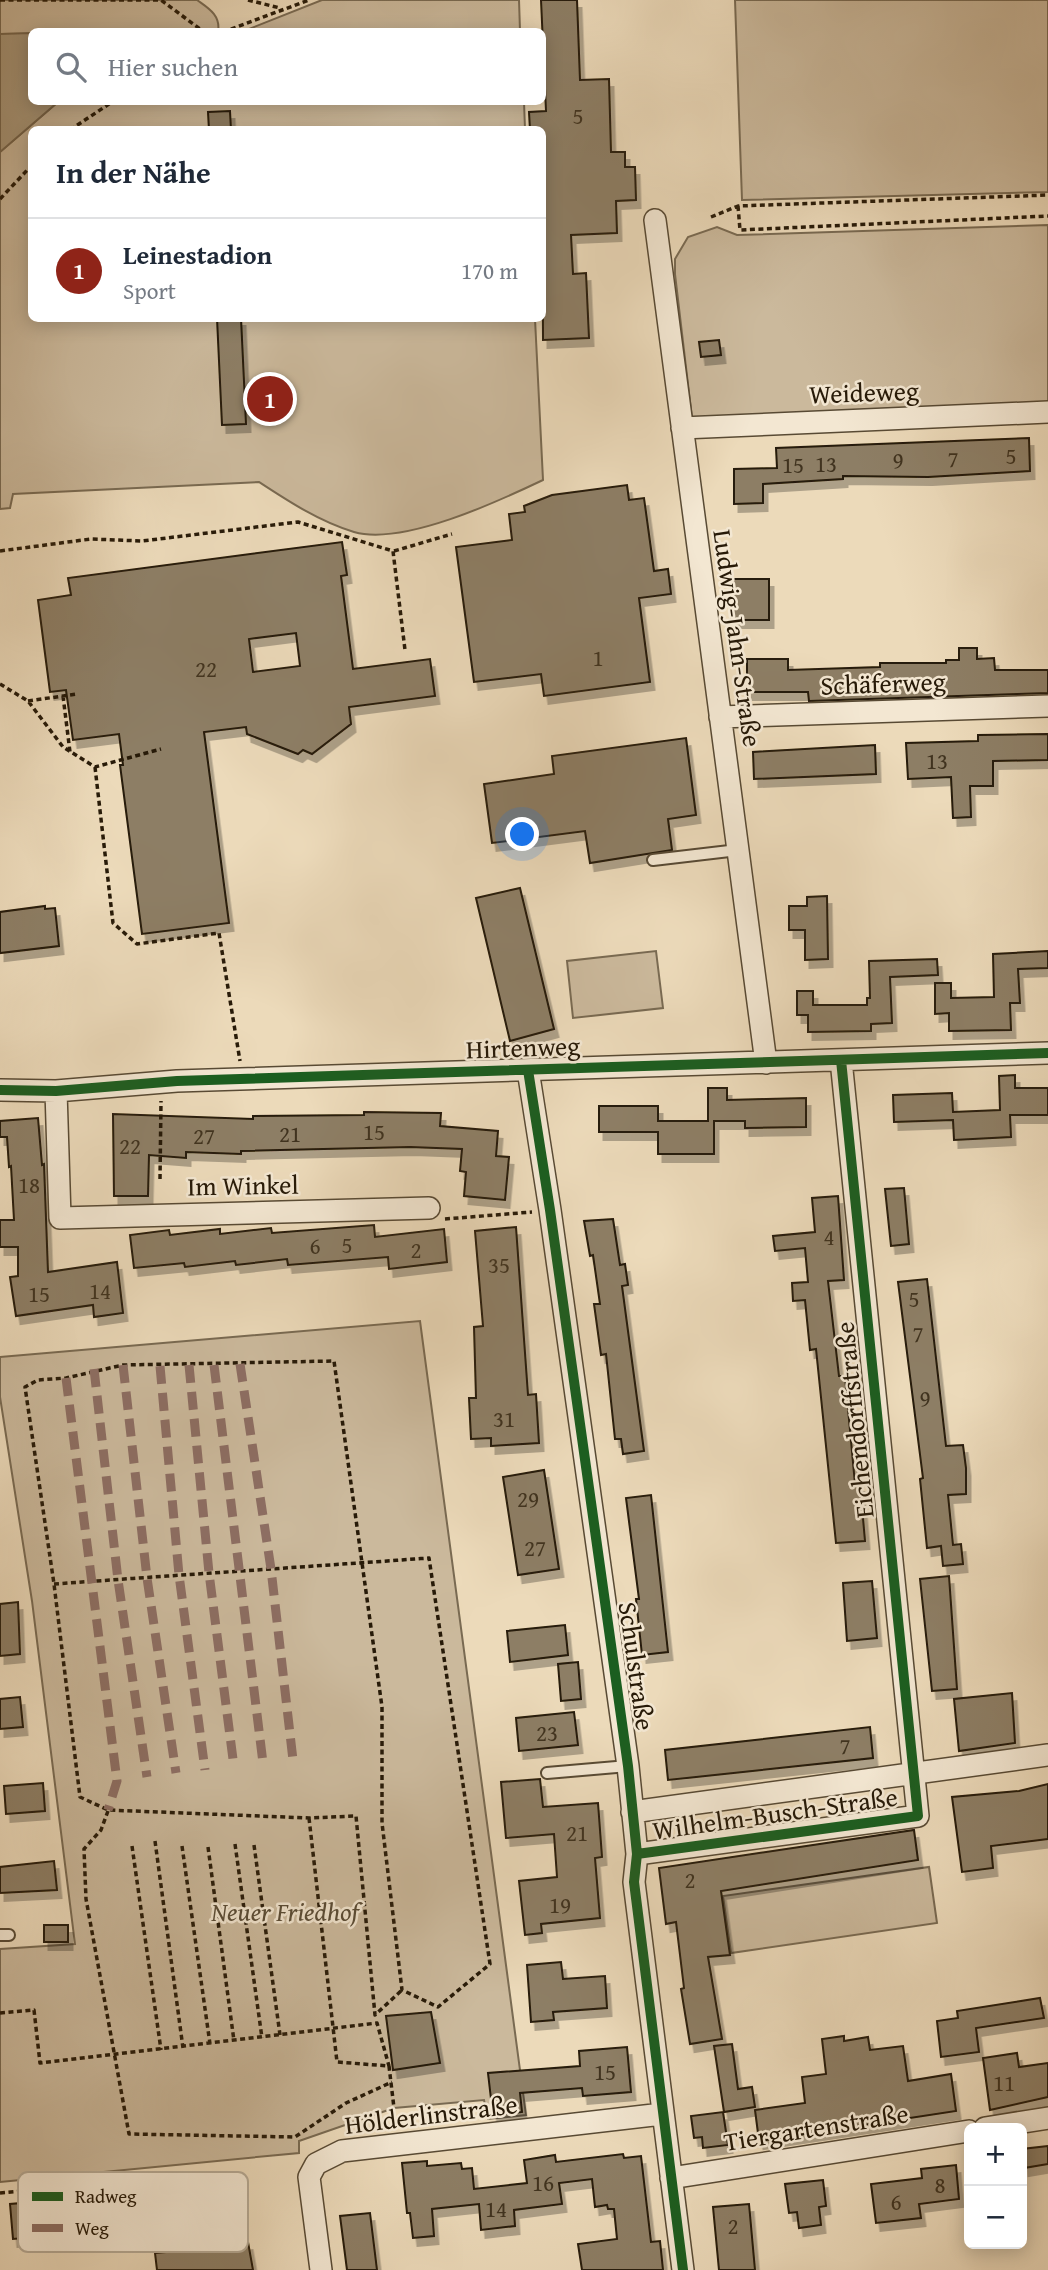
<!DOCTYPE html>
<html lang="de">
<head>
<meta charset="utf-8">
<style>
  body { margin:0; font-family:"Gentium Book Plus",serif; background:#f6f6f7; color:#1f2937 }
  .controls { position:absolute; right:21px; bottom:21px; display:grid; overflow:hidden; border-radius:10px; box-shadow:0 4px 18px #0003 }
  .controls button { width:63px; height:63px; display:grid; place-items:center; padding:0; border:0; border-bottom:2px solid #e0e1e3; background:#fff; color:#1f2937; font:35px sans-serif }
  .you { position:absolute; left:523px; top:835px; width:24px; height:24px; margin:-18px; border:5px solid #fff; border-radius:50%; background:#1a73e8; box-shadow:0 0 0 10px #1a73e833 }
  .badge { display:grid; place-items:center; width:46px; height:46px; border-radius:50%; background:#8f2418; color:#fff; font-size:23px; font-weight:700 }
  .pin { position:absolute; translate:-50% -50%; border:4px solid #fff; box-shadow:0 2px 7px #0006 }
  .list { margin:0; padding:0; list-style:none }
  h2 { display:flex; justify-content:space-between; align-items:center; height:91px; margin:0; padding:0 28px; font-size:30px }
  h2 small { font-size:23px; font-weight:400; color:#747a83 }
  .list li { display:grid; grid-template-columns:46px 1fr auto; gap:21px; align-items:center; box-sizing:border-box; height:105px; padding:0 28px; border-top:2px solid #e0e1e3 }
  .list b { display:block; font-size:26px; white-space:nowrap }
  .list p { margin:0; font-size:23px; white-space:nowrap; color:#747a83 }
  .list em { font-size:23px; font-style:normal; color:#747a83 }
  .icon { flex:none; width:38px; height:38px; fill:none; stroke:currentColor; stroke-width:2; stroke-linecap:round; stroke-linejoin:round }
  .map { position:relative; flex:none; width:1048px; height:2270px; overflow:hidden }
  .search { position:absolute; background:#fff; box-shadow:0 4px 18px #0003; left:28px; top:28px; width:518px; height:77px; display:flex; align-items:center; gap:18px; box-sizing:border-box; padding:0 24px; border-radius:10px; color:#747a83; font-size:26px }
  .panel { position:absolute; background:#fff; box-shadow:0 4px 18px #0003; left:28px; top:126px; width:518px; height:196px; border-radius:10px }
  .map>svg:first-child { display:block }
  .green { fill:#cbb99c; stroke:#796a52; stroke-width:2 }
  .water { fill:#a9997d; stroke:#75664e; stroke-width:2 }
  .building { fill:#8d7e65; stroke:#271a08; stroke-width:2; fill-rule:evenodd; filter:url(#shadow) }
  .lines { fill:none; stroke-linecap:round; stroke-linejoin:round }
  .service-casing { stroke:#584a34; stroke-width:14 }
  .minor-casing { stroke:#584a34; stroke-width:24 }
  .path { stroke:#271a08; stroke-width:3.5; stroke-dasharray:5 3.5; stroke-linecap:butt }
  .service { stroke:#f3e7d2; stroke-width:10 }
  .minor { stroke:#f3e7d2; stroke-width:21 }
  .quiet { stroke:#8d6e63; stroke-width:9; stroke-dasharray:18 9; stroke-linecap:butt }
  .cycleway-casing { stroke:#f3e7d2; stroke-width:15 }
  .cycleway { stroke:#1b5e20; stroke-width:10 }
  .labels { text-anchor:middle; dominant-baseline:central; stroke-width:5; stroke-linejoin:round; paint-order:stroke }
  .number-label { font-size:23px; fill:#40331f }
  .street-label { font-size:26px; fill:#271a08; stroke:#f3e7d2 }
  .park-label { font-size:26px; font-style:italic; fill:#584a34; stroke:#f3e7d2 }
  .key { fill:#f3e7d2; stroke:#b6aa95; stroke-width:2 }
  .key-label { font-size:19px; fill:#271a08 }
</style>
</head>
<body>
<div class="map">
<svg width="1048" height="2270" viewBox="0 0 1048 2270">
  <defs>
    <filter id="shadow"><feDropShadow dx="4.5" dy="8" stdDeviation="0" flood-color="#0004"/></filter>
  </defs>
  <rect width="100%" height="100%" fill="#ecdaba"/>
  <filter id="stains"><feTurbulence type="fractalNoise" baseFrequency=".00286" numOctaves="4"/><feColorMatrix values="0 0 0 0 .2 0 0 0 0 .09 0 0 0 0 .02 0 0 0 .5 -.17"/></filter>
  <radialGradient id="worn" r=".72"><stop offset=".6" stop-color="#630" stop-opacity="0"/><stop offset="1" stop-color="#630" stop-opacity=".3"/></radialGradient>
  <path class="green" d="M0,0H197C208,8 221,15 218,32L0,34Z
    M322,0H519L520,31H244Z
    M735,0H1048V192L742,200Z
    M58,102H524L525,129L32,130V318L535,319L543,480C499,501 403,546 354,532C320,522 288,501 259,482L13,494L10,508L0,509V152Z
    M1048,225V406L692,418L675,274V259L688,237L717,227L737,235Z
    M656,951L663,1008L573,1018L567,961Z
    M420,1321L526,2115L488,2119L484,2100L394,2108L299,2141V2153L0,2182V1949L75,1944L32,1601L0,1397V1357Z
    M929,1867L937,1923L731,1953L723,1896Z"/>
  <path class="water" d="M31,33L32,102H58L0,152V34Z"/>
  <path class="building" d="M541,0H577L580,80L609,79L611,152H625V167H635L636,200L616,201L617,233L571,235L573,274L586,273L589,338L543,340L542,130H530L529,112L546,111Z
    M230,111L231,130H209L208,112Z
    M217,318H241L246,424L222,425Z
    M719,340L721,355L701,357L699,342Z
    M1029,438L1030,471L928,477L843,476V479L763,484V503L734,504V469L777,468L776,448Z
    M627,485L629,500L644,498L654,571L668,569L671,594L639,598L650,682L544,696L541,674L474,682L456,547L512,540L509,514L525,512L524,506L552,495Z
    M342,542L347,575L341,576L353,669L430,659L435,696L349,707L351,724L312,754L303,750L298,754L247,734L246,727L204,732L229,923L142,934L120,765H123L119,734L73,740L66,690L50,692L38,600L71,595L68,578ZM296,633L300,666L253,672L249,639Z
    M731,579H769V620H731Z
    M959,648H977V659L994,658L995,670H1048V693L809,701L808,692H747V659H788V670L880,667V663H946V660H959Z
    M1048,734V760L993,761V786H970L971,817L953,818L951,777L908,779L906,743L978,741V735Z
    M686,738L696,815L668,819L672,850L590,863L585,831L492,843L484,784L554,774L552,756Z
    M875,745L876,774L754,779L753,752Z
    M520,888L554,1029L510,1041L476,898Z
    M827,896L828,959L805,960V930H789V906H807V897Z
    M45,906V909L55,908L59,946L0,953V912Z
    M1048,951V968L1018,969L1020,1003H1010L1011,1030L949,1031V1013L935,1014V983H951V998L994,997L993,954Z
    M937,959L938,975L890,977L892,1023L871,1024V1031L808,1032V1015H797V991H813V1005H867V998H870L869,961Z
    M1015,1075V1088H1048V1115H1010L1011,1137L954,1140L953,1120L894,1122L893,1095L952,1093L953,1112L1000,1110L999,1076Z
    M708,1088H727V1100L806,1098V1127L745,1128V1121H714V1154H658V1132H599V1106H658V1121H708Z
    M364,1112L441,1113L440,1126L498,1131L496,1156L509,1157L505,1200L464,1196L466,1172L460,1171L462,1149L410,1147L241,1151V1154L186,1152V1158L149,1155L148,1196H114L113,1114L253,1119V1116L364,1115Z
    M38,1118L42,1165L44,1164L48,1272L117,1262L123,1313L94,1317L93,1305L16,1316L10,1277L18,1276V1247H0V1220H14L11,1166L9,1167L7,1137H0V1121Z
    M904,1188L909,1244L891,1246L885,1189Z
    M838,1196L844,1280L828,1281L839,1376H845L855,1484H860L865,1541L836,1543L816,1349L810,1350L805,1300L793,1301L792,1283L808,1282L805,1248L775,1251L773,1236L815,1232L812,1198Z
    M613,1219L620,1265L625,1264L628,1285L622,1286L644,1451L623,1454L621,1439H615L606,1354L601,1355L594,1304H600L593,1255L590,1256L584,1221Z
    M374,1225L375,1237L444,1229L447,1262L389,1269L388,1257L288,1265L287,1259L236,1265L235,1261L185,1267L184,1263L134,1268L130,1235L169,1230L170,1235L220,1229V1234L271,1228L272,1233Z
    M516,1227L528,1395L536,1394L539,1443L491,1446V1438L471,1439L469,1398H476L474,1327L483,1326L475,1231Z
    M927,1279L946,1446L963,1445L966,1468V1494L948,1495L953,1545L961,1544L963,1564L943,1566L941,1546L927,1548L920,1479L923,1478L898,1282Z
    M544,1470L559,1569L518,1575L503,1477Z
    M651,1495L668,1652L642,1655L636,1599H639L626,1498Z
    M949,1576L957,1689L932,1691L920,1579Z
    M872,1581L877,1638L847,1641L843,1583Z
    M18,1602L20,1654L0,1656V1604Z
    M565,1625L568,1655L510,1662L507,1631Z
    M578,1662L581,1699L561,1701L558,1664Z
    M1012,1693L1015,1743L959,1751L954,1699Z
    M20,1697L23,1727L0,1729V1699Z
    M574,1712L578,1745L519,1751L516,1718Z
    M870,1727L873,1758L668,1780L665,1750Z
    M540,1779L543,1807L598,1803L602,1857L595,1858L600,1918L541,1924L542,1933L525,1935L519,1881L557,1877L554,1834L506,1838L501,1782Z
    M43,1783L45,1811L6,1814L4,1786Z
    M1048,1784V1839L991,1846L993,1868L962,1872L952,1797L1019,1791Z
    M914,1830L918,1860L721,1891L730,1955L708,1957L722,2039L690,2044L681,1989L684,1988L676,1922L666,1924L659,1868Z
    M54,1861L57,1890L0,1893V1867Z
    M44,1925H68V1942H44Z
    M561,1962L563,1979L605,1976L607,2008L553,2012L554,2020L531,2022L527,1965Z
    M1040,1998L1044,2018L976,2028L979,2052L941,2057L937,2021L958,2018L957,2011Z
    M431,2012L440,2063L393,2070L386,2016Z
    M844,2036V2041L868,2037L870,2050L903,2046L908,2081L951,2074L956,2111L759,2141L755,2110L805,2103L802,2077L826,2074L822,2039Z
    M732,2044L738,2089L752,2087L755,2107L724,2112L714,2046Z
    M627,2047L631,2092L583,2096L582,2088L520,2093L522,2112L493,2116L488,2073L580,2066L579,2051Z
    M1017,2053L1019,2067L1048,2063V2097L990,2110L983,2058Z
    M723,2112L728,2145L703,2148L702,2137L694,2138L691,2116Z
    M1048,2146V2164L1024,2168L1022,2149Z
    M623,2154L624,2158L641,2156L651,2242L660,2241L663,2270H582L578,2244L617,2239L614,2209H608L607,2205L595,2207L592,2179L559,2183L562,2204L514,2210L515,2226L481,2230L479,2204L432,2209L434,2236L413,2238L410,2213H407L402,2163L427,2161V2166L461,2163L462,2169L472,2168L474,2189L527,2183L524,2160L555,2155L556,2162Z
    M956,2165L959,2199L919,2204L921,2218L876,2223L871,2184L922,2178L921,2169Z
    M823,2180L826,2206L819,2207L821,2225L799,2228L797,2212L789,2213L785,2184Z
    M187,2184L192,2249L248,2242L253,2270H157L155,2253L165,2252L163,2214L145,2216L143,2187Z
    M94,2197L97,2232L13,2239L10,2204Z
    M749,2204L755,2270H719L713,2207Z
    M370,2213L377,2270H347L340,2216Z"/>
  <g class="lines">
    <defs>
      <path id="service" d="M653,860L738,850
        M547,1773L628,1766
        M0,1935H9"/>
      <path id="minor" d="M655,220L766,1063
        M682,428L1048,412
        M720,717L1048,706
        M528,1070L550,1210L628,1766L637,1854L634,1882L683,2270
        M0,1090L56,1091L177,1081L1048,1053
        M56,1091L60,1218L429,1208
        M632,1812L1048,1755
        M637,1854L918,1816L841,1060
        M985,2128L1048,2118
        M671,2178L969,2131
        M321,2270L309,2177L316,2164L342,2151L662,2114"/>
    </defs>
    <use href="#service" class="service-casing"/>
    <use href="#minor" class="minor-casing"/>
    <path class="path" d="M0,0H161L204,32
      M248,0L280,8
      M223,32L309,0
      M70,130L112,102
      M0,199L32,165
      M738,206L740,230L1048,216
      M711,217L738,206L1048,195
      M0,551L91,539L142,541L298,522L393,551L405,650
      M394,551L452,534
      M0,684L28,701L63,747L95,767L161,749
      M63,696L70,752
      M28,701L77,694
      M95,767L113,923L137,944L219,933L240,1061
      M160,1179L161,1101
      M445,1219L532,1212
      M54,1584C179,1575 304,1567 429,1558L490,1964L438,2007L402,1990L382,1823V1707L334,1361L123,1365L66,1378L38,1380L25,1387L54,1584L80,1797L108,1810L309,1818L356,1816L375,2015L402,1990
      M108,1811L101,1830L84,1849L86,1899L129,2134L295,2137L346,2103L392,2082
      M309,1818L337,2062L389,2066L394,2108
      M155,1841L183,2048
      M235,1844L262,2038
      M254,1845L280,2035
      M132,1846L161,2050
      M182,1846L210,2044
      M208,1847L234,2041
      M0,2013L34,2010L40,2063L377,2023L389,2066
      M0,2193L107,2184"/>
    <use href="#service" class="service"/>
    <use href="#minor" class="minor"/>
    <path class="quiet" d="M240,1364L271,1569L293,1760
      M123,1365L147,1578L176,1773
      M189,1365L209,1573L234,1767
      M214,1365L263,1763
      M160,1366L179,1575L205,1770
      M94,1369L118,1580L147,1777
      M66,1378L117,1781L108,1810"/>
    <defs>
      <path id="cycleway" d="M528,1070L550,1210L628,1766L637,1854L634,1882L683,2270
        M0,1090L56,1091L177,1081L1048,1053
        M637,1854L918,1816L841,1060"/>
    </defs>
    <use href="#cycleway" class="cycleway-casing"/>
    <use href="#cycleway" class="cycleway"/>
  </g>
  <g class="labels">
    <g class="number-label">
      <text x="578" y="115">5</text>
      <text x="1011" y="455">5</text>
      <text x="953" y="458">7</text>
      <text x="898" y="459">9</text>
      <text x="826" y="463">13</text>
      <text x="793" y="464">15</text>
      <text x="598" y="657">1</text>
      <text x="206" y="668">22</text>
      <text x="937" y="760">13</text>
      <text x="374" y="1131">15</text>
      <text x="290" y="1133">21</text>
      <text x="204" y="1135">27</text>
      <text x="130" y="1145">22</text>
      <text x="29" y="1184">18</text>
      <text x="829" y="1236">4</text>
      <text x="347" y="1244">5</text>
      <text x="315" y="1245">6</text>
      <text x="416" y="1249">2</text>
      <text x="499" y="1264">35</text>
      <text x="100" y="1290">14</text>
      <text x="39" y="1293">15</text>
      <text x="914" y="1298">5</text>
      <text x="918" y="1333">7</text>
      <text x="925" y="1397">9</text>
      <text x="504" y="1418">31</text>
      <text x="528" y="1498">29</text>
      <text x="535" y="1547">27</text>
      <text x="547" y="1732">23</text>
      <text x="845" y="1745">7</text>
      <text x="577" y="1832">21</text>
      <text x="690" y="1879">2</text>
      <text x="560" y="1904">19</text>
      <text x="605" y="2071">15</text>
      <text x="1004" y="2082">11</text>
      <text x="543" y="2182">16</text>
      <text x="940" y="2184">8</text>
      <text x="896" y="2201">6</text>
      <text x="496" y="2208">14</text>
      <text x="733" y="2225">2</text>
    </g>
    <g class="street-label">
      <text transform="translate(864 392) rotate(-2)">Weideweg</text>
      <text transform="translate(738 638) rotate(82)">Ludwig-Jahn-Straße</text>
      <text transform="translate(883 683) rotate(-2)">Schäferweg</text>
      <text transform="translate(523 1047) rotate(-2)">Hirtenweg</text>
      <text transform="translate(243 1185) rotate(-1)">Im Winkel</text>
      <text transform="translate(854 1420) rotate(-96)">Eichendorffstraße</text>
      <text transform="translate(637 1666) rotate(82)">Schulstraße</text>
      <text transform="translate(775 1813) rotate(-8)">Wilhelm-Busch-Straße</text>
      <text transform="translate(431 2114) rotate(-7)">Hölderlinstraße</text>
      <text transform="translate(816 2127) rotate(-9)">Tiergartenstraße</text>
    </g>
    <g class="park-label">
      <text x="285" y="1911">Neuer Friedhof</text>
    </g>
  </g>
  <rect x="18" y="2172" width="230" height="80" rx="10" class="key"/>
  <rect x="32" y="2192" width="31" height="9" fill="#1b5e20"/>
  <rect x="32" y="2224" width="31" height="8" fill="#8d6e63"/>
  <g class="key-label">
    <text x="75" y="2203">Radweg</text>
    <text x="75" y="2235">Weg</text>
  </g>
  <rect width="100%" height="100%" filter="url(#stains)"/>
  <rect width="100%" height="100%" fill="url(#worn)"/>
</svg>
<div class="controls">
<button>+</button>
<button>−</button>
</div>
<div class="you"></div>
<div class="pin badge" style="left:270px;top:399px">1</div>
<div class="search"><svg class="icon" aria-label="search" viewBox="0 0 24 24"><circle cx="10" cy="10" r="6"/><path d="M15 15l6 6"/></svg>Hier suchen</div>
<section class="panel">
<h2>In der Nähe<small></small></h2>
<ul class="list">
<li><span class="badge">1</span><div><b>Leinestadion</b><p>Sport</p></div><em>170 m</em></li>
</ul>
</section>
</div>
</body>
</html>
